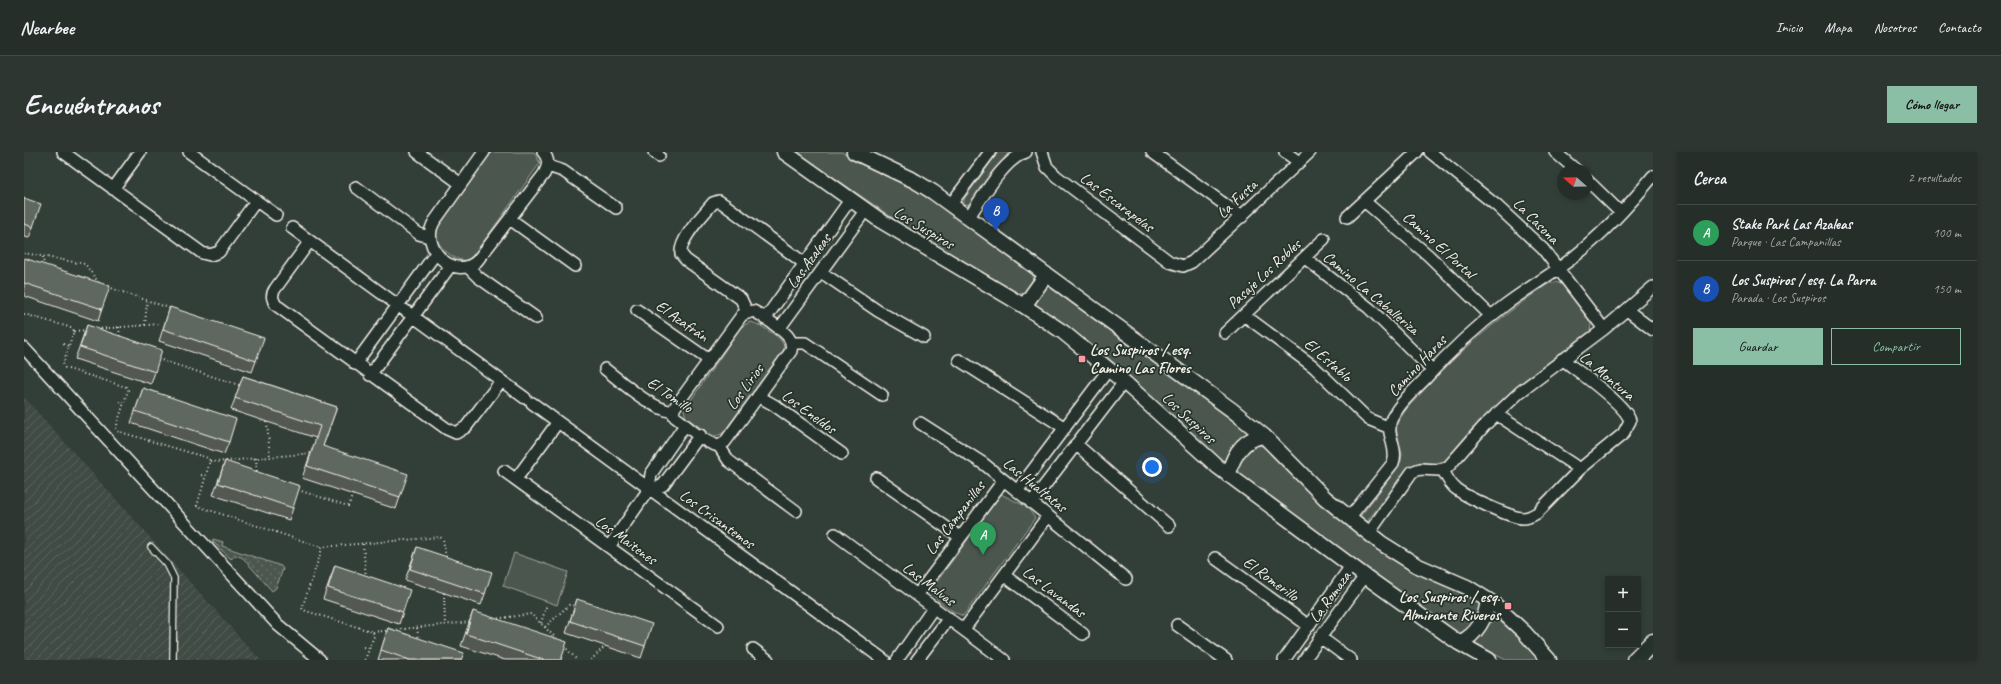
<!DOCTYPE html>
<html lang="es">
<head>
<meta charset="utf-8">
<style>
  body { margin:0; font-family:Caveat,sans-serif; background:#2e3632; color:#f1f3f6 }
  .controls { position:absolute; right:12px; bottom:12px; display:grid; overflow:hidden; border-radius:0px; box-shadow:0 2px 6px #0003 }
  .controls button { width:36px; height:36px; display:grid; place-items:center; padding:0; border:0; border-bottom:1px solid #424a47; background:#262e2a; color:#f1f3f6; font:20px sans-serif }
  .compass { position:absolute; left:1533px; top:12px; width:36px; height:36px; border-radius:50%; background:#262e2a; box-shadow:0 2px 6px #0003; rotate:290deg }
  .you { position:absolute; left:1128px; top:315px; width:14px; height:14px; margin:-10px; border:3px solid #fff; border-radius:50%; background:#1a73e8; box-shadow:0 0 0 6px #1a73e833 }
  .badge { display:grid; place-items:center; width:26px; height:26px; border-radius:50%; background:#8abfa5; color:#fff; font-size:13px; font-weight:700 }
  .pin { position:absolute; translate:-50% -33px; filter:drop-shadow(0 1px 2px #0008) }
  .pin::after { content:''; position:absolute; top:21px; width:14px; height:12px; background:inherit; clip-path:polygon(0 0,100% 0,50% 100%) }
  .list { margin:0; padding:0; list-style:none }
  h2 { display:flex; justify-content:space-between; align-items:center; height:52px; margin:0; padding:0 16px; font-size:17px }
  h2 small { font-size:13px; font-weight:400; color:#a4a8a8 }
  .list li { display:grid; grid-template-columns:26px 1fr auto; gap:12px; align-items:center; box-sizing:border-box; height:56px; padding:0 16px; border-top:1px solid #424a47 }
  .list b { display:block; font-size:15px; white-space:nowrap }
  .list p { margin:0; font-size:13px; white-space:nowrap; color:#a4a8a8 }
  .list em { font-size:13px; font-style:normal; color:#a4a8a8 }
  .actions { display:flex; gap:8px; padding:12px 16px }
  .actions a { flex:1; padding:9px 0; border:1px solid #8abfa5; border-radius:0px; text-align:center; font-size:14px; color:#8abfa5 }
  .actions .main { background:#8abfa5; color:#111 }
  .map { position:relative; flex:none; width:1629px; height:508px; overflow:hidden; border-radius:0px }
  header { display:flex; align-items:center; gap:24px; box-sizing:border-box; height:56px; padding:0 20px; background:#262e2a; border-bottom:1px solid #424a47 }
  header strong { font-size:19px }
  nav { display:flex; gap:22px; margin-inline-start:auto; font-size:14px }
  .intro { display:flex; align-items:center; justify-content:space-between; box-sizing:border-box; height:96px; padding:0 24px }
  h1 { margin:0; font-size:28px }
  .button { padding:10px 18px; border-radius:0px; background:#8abfa5; color:#111; font-size:14px; font-weight:700 }
  main { display:flex; gap:24px; padding:0 24px }
  aside { flex:1; background:#262e2a; border-radius:0px; box-shadow:0 2px 6px #0003 }
  .map>svg:first-child { display:block }
  .industrial { fill:url(#industrial-furrows) }
  .grass { fill:url(#grass-dots); stroke:#a0a49c }
  .green { fill:#4c564f; stroke:#a0a49c }
  .lines { fill:none; stroke-linecap:round; stroke-linejoin:round }
  .service-casing { stroke:#f4f1e8; stroke-width:8 }
  .minor-casing { stroke:#f4f1e8; stroke-width:14 }
  .tertiary-casing { stroke:#f4f1e8; stroke-width:17 }
  .secondary-casing { stroke:#f4f1e8; stroke-width:19 }
  .path { stroke:#f4f1e8; stroke-width:2; stroke-dasharray:1 3; stroke-linecap:butt }
  .service { stroke:#26332d; stroke-width:5.5 }
  .minor { stroke:#26332d; stroke-width:11 }
  .tertiary { stroke:#26332d; stroke-width:14 }
  .secondary { stroke:#26332d; stroke-width:16 }
  .wall { fill:#525953; stroke:#f4f1e8 }
  .building { fill:#5f6861; stroke:#f4f1e8 }
  .poi-dot { fill:#ff9aa2; stroke:#26332d; stroke-width:1.5 }
  .labels { text-anchor:middle; dominant-baseline:central; stroke-width:3.5; stroke-linejoin:round; paint-order:stroke }
  .street-label { font-size:16px; fill:#f4f1e8; stroke:#26332d }
  .poi-label { font-size:16px; font-weight:bold; fill:#f4f1e8; stroke:#26332d; text-anchor:start }
</style>
</head>
<body>
<header>
<strong>Nearbee</strong>
<nav><a>Inicio</a><a>Mapa</a><a>Nosotros</a><a>Contacto</a></nav>
</header>
<div class="intro"><h1>Encuéntranos</h1><a class="button">Cómo llegar</a></div>
<main>
<div class="map">
<svg width="1629" height="508" viewBox="0 0 1629 508">
  <defs>
    <pattern id="industrial-furrows" width="10" height="10" patternUnits="userSpaceOnUse"><rect width="10" height="10" fill="#404b44"/><path d="M-1 1l2-2M0 10L10 0M9 11l2-2" fill="none" stroke="#5c655f"/></pattern>
    <pattern id="grass-dots" width="8" height="8" patternUnits="userSpaceOnUse"><rect width="8" height="8" fill="#4c564f"/><path d="M2 2h.1M6 6h.1" fill="none" stroke="#666f68" stroke-width="1.8" stroke-linecap="round"/></pattern>
  </defs>
  <rect width="100%" height="100%" fill="#323e38"/>
  <filter id="ink" filterUnits="userSpaceOnUse"><feTurbulence type="fractalNoise" baseFrequency=".025" numOctaves="2"/><feDisplacementMap in="SourceGraphic" scale="8" xChannelSelector="R" yChannelSelector="G"/><feConvolveMatrix kernelMatrix="1 2 1 2 8 2 1 2 1" color-interpolation-filters="sRGB"/></filter>
  <g filter="url(#ink)">
    <path class="industrial" d="M0,245L228,499L237,508H0Z"/>
    <path class="grass" d="M189,387L199,390L198,394L257,414L259,417L252,436L248,439L219,406L212,403L207,407L188,389Z"/>
    <path class="green" d="M467,0H510L516,11L453,99C450,102 447,106 443,108C433,111 416,96 413,88C411,85 412,81 411,78Z
      M773,0H818L854,18L901,42L1008,120C1011,128 1006,135 1000,141H994L889,80Z
      M974,0H985L946,52L940,53V47Z
      M1532,130L1539,133L1565,168L1567,173L1566,179L1493,234L1447,278L1421,309L1409,312L1397,310L1386,314L1342,371L1335,366L1372,318L1377,309L1378,301L1372,277C1376,261 1389,250 1400,238C1434,200 1473,168 1515,138L1524,132Z
      M1023,133L1224,280L1201,310H1199C1166,283 1136,252 1104,223C1074,196 1042,173 1009,151Z
      M726,170C732,170 755,184 758,190C760,192 760,196 759,199L699,281L693,284L688,283L662,266L660,258L717,175Z
      M1233,292L1242,296C1285,338 1326,381 1378,413C1401,427 1428,435 1452,448L1456,453V461L1442,480L1437,481L1429,478L1217,324L1213,314L1217,303Z
      M977,342L1003,355L1011,366L939,464C925,458 915,451 906,439Z
      M490,401L544,420L533,453L479,434Z
      M1469,461L1493,483L1516,508H1482L1448,491Z"/>
    <g class="lines">
      <defs>
        <path id="service" d="M127,395L143,412L150,426L149,508"/>
        <path id="minor" d="M39,0L178,101L186,103L195,100L232,49
          M165,0L252,63
          M393,0L437,32
          M460,0L410,70C395,95 430,130 453,109L520,22C524,14 526,8 519,0
          M630,0L635,4
          M1018,0L1023,15L1032,24L1146,110L1159,114L1168,110L1286,0
          M1128,0L1218,65
          M1261,0L1275,10
          M1406,0L1473,54L1519,97L1580,177
          M1531,0L1552,18
          M524,14L539,19L592,56
          M1563,28L1597,61
          M332,35L395,82L405,85
          M89,37L116,0
          M1340,49L1404,103L1467,164
          M927,52L966,0
          M1323,65L1393,0
          M944,66C958,46 980,7 1002,0
          M486,67L551,114
          M268,76L501,246
          M286,89L251,137C247,143 248,147 252,153L423,277L432,281L442,275L477,229
          M1281,106L1345,156L1408,218
          M444,115L454,125L512,166
          M797,120L854,159L900,185
          M613,158L685,208
          M1603,158L1629,178
          M723,160L717,147L662,108L657,102C655,87 680,62 689,51L695,49L701,53L780,111
          M1220,163L1289,214L1344,267L1366,276
          M741,167L826,48
          M755,177L841,59
          M1201,181L1300,87
          M767,191H781L858,243
          M0,196L254,473L296,508
          M935,208L1041,276
          M331,212L412,101
          M581,217C599,231 626,256 649,260L651,265C664,274 679,291 695,294
          M346,223L427,113
          M734,244L750,253L818,302
          M508,251L860,508
          M649,260L651,255L718,163L729,159C736,162 761,179 765,186C768,190 768,194 767,199L701,290L695,294
          M1472,262L1556,317
          M896,271L960,312L1102,427
          M1052,292L1145,374
          M695,294L705,309L772,359
          M1419,318C1422,324 1425,331 1431,336C1440,344 1487,366 1499,366C1504,366 1508,364 1513,361L1556,317L1599,282L1606,269C1602,252 1553,219 1538,207
          M480,319L694,474
          M852,326L936,385
          M492,327L534,270
          M625,337H631L639,333L676,283
          M993,339L1085,217
          M1007,351L1100,230
          M1325,366L1369,311C1375,296 1360,281 1368,266C1376,251 1389,239 1401,227C1425,200 1452,175 1481,153C1502,137 1525,124 1546,108C1577,84 1604,55 1629,24
          M1345,381L1388,320L1396,317L1415,318L1424,315L1461,273L1496,240L1580,177L1629,135
          M811,382L980,508
          M585,395L625,337L627,322L661,273
          M1191,406L1285,474
          M981,424L1059,482
          M894,442L979,329
          M1153,473L1202,508
          M940,477L1024,364
          M1296,485L1327,508
          M729,497L744,508
          M873,508L910,455
          M893,508L925,466
          M1260,508L1327,414
          M1280,508L1341,424"/>
        <path id="tertiary" d="M760,0L857,69L1000,154L1039,180L1100,230L1194,315L1341,424L1435,491L1465,508
          M830,0L891,29L909,40L1208,258L1240,284L1301,346L1357,391L1392,413L1443,435L1470,452L1500,480L1525,508
          M1000,154L1022,123
          M1204,323C1209,304 1219,286 1240,284
          M1435,491C1453,483 1462,466 1464,448"/>
        <path id="secondary" d="M1611,508L1629,490"/>
      </defs>
      <use href="#service" class="service-casing"/>
      <use href="#minor" class="minor-casing"/>
      <use href="#tertiary" class="tertiary-casing"/>
      <use href="#secondary" class="secondary-casing"/>
      <path class="path" d="M0,101L61,112L75,131
        M19,105L20,113
        M84,135L148,157
        M0,162L48,176L50,179L39,212L41,216L102,235L104,238L92,276L93,279L184,306L186,309L173,354L297,395L298,397L278,456L279,458L349,480L350,484L341,508
        M121,173L123,149
        M95,175L96,186
        M73,177L136,172
        M50,179L63,178
        M39,192L45,194
        M134,207L218,234
        M96,250L100,251
        M243,270L246,305
        M232,306L233,321
        M186,309L192,310L289,301
        M177,323L181,324
        M274,338L324,354L329,342
        M339,392L342,426
        M297,395L416,385L419,387L422,405
        M420,441L421,473
        M470,467L507,462L534,488
        M517,471L523,452
        M521,475L545,453L553,454
        M393,476L395,489
        M349,480L447,470
        M540,494L553,508
        M340,495L345,496
        M567,508L581,494"/>
      <use href="#service" class="service"/>
      <use href="#minor" class="minor"/>
      <use href="#tertiary" class="tertiary"/>
      <use href="#secondary" class="secondary"/>
    </g>
    <path class="wall" d="M0,46L9,75L5,86L0,85Z
      M0,106L78,157L74,169L0,144Z
      M146,155L232,209L228,220L135,189Z
      M63,173L131,220L127,232L51,207Z
      M219,224L313,255L299,294L376,345L372,357L278,326L292,286L207,258Z
      M119,236L205,290L200,302L107,271Z
      M201,309L269,356L265,368L189,343Z
      M393,395L461,442L457,453L381,428Z
      M311,413L379,460L375,472L299,447Z
      M553,447L621,494L617,506L542,481Z
      M449,459L537,508H481L437,494Z
      M364,476L437,508H354Z"/>
    <path class="building" d="M0,46L17,52L9,75L0,72Z
      M0,106L86,134L78,157L0,131Z
      M146,155L240,186L232,209L139,177Z
      M63,173L138,198L131,220L56,195Z
      M219,224L313,255L299,294L384,322L376,345L283,314L296,274L211,246Z
      M119,236L212,267L205,290L111,259Z
      M201,309L276,334L269,356L194,331Z
      M393,395L468,420L461,442L386,417Z
      M311,413L386,438L379,460L304,436Z
      M553,447L628,472L621,494L546,469Z
      M449,459L543,490L537,508H520L442,482Z
      M364,476L440,501L437,508H386L357,498Z"/>
  </g>
  <g class="poi-dot">
    <rect x="1054" y="203" width="8" height="8" rx="2"/>
    <rect x="1480" y="450" width="8" height="8" rx="2"/>
  </g>
  <g class="labels">
    <g class="street-label">
      <text transform="translate(1213 47) rotate(-43)">La Fusta</text>
      <text transform="translate(1093 50) rotate(37)">Las Escarapelas</text>
      <text transform="translate(1512 69) rotate(45)">La Casona</text>
      <text transform="translate(900 76) rotate(31)">Los Suspiros</text>
      <text transform="translate(1415 93) rotate(42)">Camino El Portal</text>
      <text transform="translate(785 109) rotate(-54)">Las Azaleas</text>
      <text transform="translate(1240 122) rotate(-43)">Pasaje Los Robles</text>
      <text transform="translate(1347 141) rotate(40)">Camino La Caballeriza</text>
      <text transform="translate(658 169) rotate(35)">El Azafrán</text>
      <text transform="translate(1304 208) rotate(41)">El Establo</text>
      <text transform="translate(1393 214) rotate(-47)">Camino Haras</text>
      <text transform="translate(1583 224) rotate(40)">La Montura</text>
      <text transform="translate(721 235) rotate(-54)">Los Lirios</text>
      <text transform="translate(646 243) rotate(34)">El Tomillo</text>
      <text transform="translate(785 260) rotate(36)">Los Eneldos</text>
      <text transform="translate(1165 266) rotate(43)">Los Suspiros</text>
      <text transform="translate(1011 333) rotate(39)">Las Hualtatas</text>
      <text transform="translate(931 366) rotate(-53)">Las Campanillas</text>
      <text transform="translate(693 367) rotate(36)">Los Crisantemos</text>
      <text transform="translate(602 388) rotate(36)">Los Maitenes</text>
      <text transform="translate(1247 427) rotate(36)">El Romerillo</text>
      <text transform="translate(905 432) rotate(37)">Las Malvas</text>
      <text transform="translate(1030 440) rotate(37)">Las Lavandas</text>
      <text transform="translate(1306 445) rotate(-54)">La Romaza</text>
    </g>
    <g class="poi-label">
      <text x="1066" y="198">Los Suspiros / esq.<tspan x="1066" dy="18">Camino Las Flores</tspan></text>
      <text x="1476" y="445" text-anchor="end">Los Suspiros / esq.<tspan x="1476" dy="18">Almirante Riveros</tspan></text>
    </g>
  </g>
</svg>
<div class="controls">
<button>+</button>
<button>−</button>
</div>
<svg class="compass" viewBox="-18 -18 36 36"><path d="M0-13l5 13h-10z" fill="#e53935"/><path d="M0 13l5-13h-10z" fill="#a4a8a8"/></svg>
<div class="you"></div>
<div class="pin badge" style="left:959px;top:403px;background:#2e9e5b">A</div>
<div class="pin badge" style="left:972px;top:79px;background:#1a4fb4">B</div>
</div>
<aside>
<h2>Cerca<small>2 resultados</small></h2>
<ul class="list">
<li><span class="badge" style="background:#2e9e5b">A</span><div><b>Stake Park Las Azaleas</b><p>Parque · Las Campanillas</p></div><em>100 m</em></li>
<li><span class="badge" style="background:#1a4fb4">B</span><div><b>Los Suspiros / esq. La Parra</b><p>Parada · Los Suspiros</p></div><em>150 m</em></li>
</ul>
<div class="actions"><a class="main">Guardar</a><a>Compartir</a></div>
</aside>
</main>
</body>
</html>
